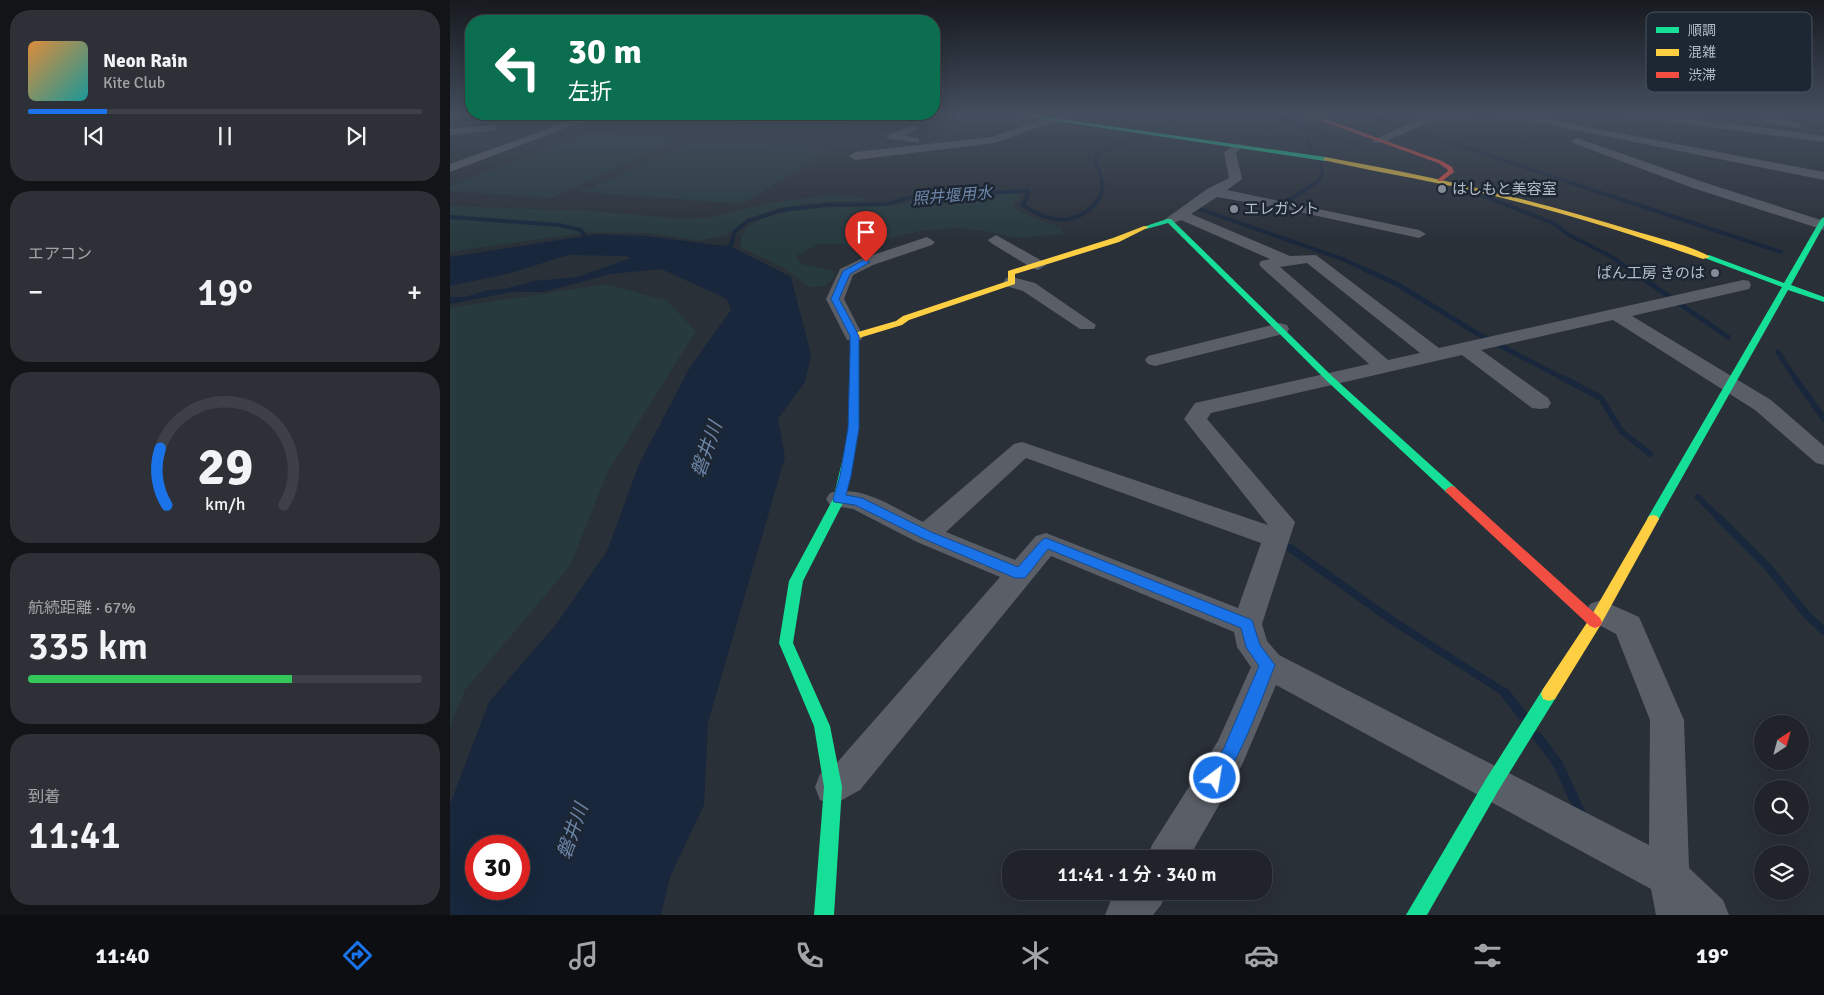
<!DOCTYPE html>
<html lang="ja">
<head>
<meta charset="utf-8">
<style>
  :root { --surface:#20242a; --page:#2d3036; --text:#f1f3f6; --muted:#a2a4a8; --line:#3d4147; --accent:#1a73e8 }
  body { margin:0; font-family:Signika,"Noto Sans JP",sans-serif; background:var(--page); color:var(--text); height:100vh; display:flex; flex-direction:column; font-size:19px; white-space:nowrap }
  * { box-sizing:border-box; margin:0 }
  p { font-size:16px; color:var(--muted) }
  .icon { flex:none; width:28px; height:28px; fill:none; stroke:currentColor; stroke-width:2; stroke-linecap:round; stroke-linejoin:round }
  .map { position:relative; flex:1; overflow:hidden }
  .panel { display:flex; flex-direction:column; gap:10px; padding:10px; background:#121417; width:450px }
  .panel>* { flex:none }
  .hud { position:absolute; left:15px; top:15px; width:475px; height:105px; border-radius:20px; box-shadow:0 5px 20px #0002,0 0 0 1px var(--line); background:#0b6e4f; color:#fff; overflow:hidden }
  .needle { width:32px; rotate:36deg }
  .buttons { position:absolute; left:1304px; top:715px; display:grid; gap:10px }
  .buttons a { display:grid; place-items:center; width:55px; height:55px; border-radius:50%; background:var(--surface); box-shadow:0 5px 20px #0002,0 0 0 1px var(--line); font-size:25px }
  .speed { position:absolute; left:15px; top:835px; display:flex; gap:10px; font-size:25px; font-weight:700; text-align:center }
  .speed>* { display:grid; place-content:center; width:65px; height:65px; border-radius:50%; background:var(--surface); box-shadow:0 5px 20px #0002,0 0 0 1px var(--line); line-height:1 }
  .speed .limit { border:8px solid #d22; background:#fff; color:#111 }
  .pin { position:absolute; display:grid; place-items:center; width:42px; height:42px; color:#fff; margin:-51px -21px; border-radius:50% 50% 50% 0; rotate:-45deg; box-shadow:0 0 5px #0007 }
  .pin .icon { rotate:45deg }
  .me { position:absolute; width:55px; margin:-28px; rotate:31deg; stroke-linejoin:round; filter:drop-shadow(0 0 4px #0008) }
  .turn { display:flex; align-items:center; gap:18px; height:105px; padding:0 20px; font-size:22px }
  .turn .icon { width:65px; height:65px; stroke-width:2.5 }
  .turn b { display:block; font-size:35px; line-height:42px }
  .big { font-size:38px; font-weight:600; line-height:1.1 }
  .panel .widget { flex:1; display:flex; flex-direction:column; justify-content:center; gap:8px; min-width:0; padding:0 18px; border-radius:20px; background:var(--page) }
  .panel .dial { align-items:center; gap:0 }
  .dial svg { height:130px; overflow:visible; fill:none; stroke:var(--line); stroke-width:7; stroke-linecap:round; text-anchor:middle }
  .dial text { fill:var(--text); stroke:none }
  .song { display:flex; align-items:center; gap:15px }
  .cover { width:60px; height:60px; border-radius:8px; background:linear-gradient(135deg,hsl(30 70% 55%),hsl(180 70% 35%)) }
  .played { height:5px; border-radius:2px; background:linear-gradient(90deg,var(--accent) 20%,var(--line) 20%) }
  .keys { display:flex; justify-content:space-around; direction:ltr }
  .heat { display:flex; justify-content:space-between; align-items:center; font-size:28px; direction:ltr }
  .charge { height:8px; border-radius:4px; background:linear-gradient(90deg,#34c759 67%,var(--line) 0) }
  .trip { position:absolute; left:552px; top:850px; width:270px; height:50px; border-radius:20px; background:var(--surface); box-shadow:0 5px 20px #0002,0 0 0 1px var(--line); font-weight:600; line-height:50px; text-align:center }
  .menu { display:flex; height:80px; justify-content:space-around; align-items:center; background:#0d0e11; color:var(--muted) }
  .menu .icon { width:35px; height:35px }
  .menu .current { color:var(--accent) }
  .menu b { font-size:22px; color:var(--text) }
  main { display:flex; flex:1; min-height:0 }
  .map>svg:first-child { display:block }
  .green { fill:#273a3e }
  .water { fill:#19273c; fill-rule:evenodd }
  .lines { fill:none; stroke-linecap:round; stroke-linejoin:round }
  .stream-far5 { stroke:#19273c; stroke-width:3 }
  .stream-far4 { stroke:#19273c; stroke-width:4 }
  .stream-far3 { stroke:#19273c; stroke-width:5 }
  .stream-far2 { stroke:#19273c; stroke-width:6 }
  .stream-far1 { stroke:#19273c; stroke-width:8 }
  .stream { stroke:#19273c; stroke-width:10 }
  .street { fill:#5a5e66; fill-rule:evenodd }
  .fast { fill:#16e098; fill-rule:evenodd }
  .slow { fill:#ffcf43; fill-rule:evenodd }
  .jam { fill:#f24e42; fill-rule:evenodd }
  .route { fill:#1a73e8; stroke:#114b97 }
  .poi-dot { fill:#848b96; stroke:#1d2633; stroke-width:2 }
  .labels { text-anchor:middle; stroke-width:5; stroke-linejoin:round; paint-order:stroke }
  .far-poi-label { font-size:15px; fill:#b4bcc9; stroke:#1d2633; text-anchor:start }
  .far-water-label { font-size:16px; font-style:italic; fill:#6d86a8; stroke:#1d2633 }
  .water-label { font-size:19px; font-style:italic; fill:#6d86a8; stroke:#1d2633 }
  .key { fill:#1d2633; stroke:#4a5360; stroke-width:1 }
  .key-label { font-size:14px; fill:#b4bcc9 }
</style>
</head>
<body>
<main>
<section class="panel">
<div class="widget">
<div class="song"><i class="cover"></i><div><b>Neon Rain</b><p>Kite Club</p></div></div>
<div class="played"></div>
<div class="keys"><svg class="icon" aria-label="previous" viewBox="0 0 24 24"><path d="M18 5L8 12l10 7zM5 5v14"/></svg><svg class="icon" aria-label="pause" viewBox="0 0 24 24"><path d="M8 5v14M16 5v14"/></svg><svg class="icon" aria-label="next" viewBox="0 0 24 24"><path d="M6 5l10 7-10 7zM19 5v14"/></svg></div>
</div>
<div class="widget"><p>エアコン</p>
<div class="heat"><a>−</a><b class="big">19°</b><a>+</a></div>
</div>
<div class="widget dial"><svg viewBox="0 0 100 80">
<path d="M14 69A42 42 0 1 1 86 69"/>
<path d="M14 69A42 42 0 0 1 10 34" stroke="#1a73e8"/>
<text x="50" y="56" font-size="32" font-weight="700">29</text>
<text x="50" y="72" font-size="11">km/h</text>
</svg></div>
<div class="widget"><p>航続距離 · 67%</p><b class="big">335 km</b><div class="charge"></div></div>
<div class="widget"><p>到着</p><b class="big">11:41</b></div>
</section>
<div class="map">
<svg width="1374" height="915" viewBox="0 0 1374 915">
  <rect width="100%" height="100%" fill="#2a3038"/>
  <!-- green -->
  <g class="green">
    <path d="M305 114 403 117 374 133 277 126Z"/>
    <path d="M139 132 234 137 102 198 0 191V186Z"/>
    <path d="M244 140 383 148 292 204 132 192Z"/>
    <path d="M567 192 571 197 563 204 565 209 586 219 612 228 613 234 568 238 528 230 508 228 475 230 450 235 414 250 401 248 392 244H369L346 256 351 264 385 271 382 280 375 286 359 287 336 269 290 247C289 197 414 210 447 205 457 203 466 199 476 198 506 194 537 193 567 192Z"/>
    <path d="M381 195 416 198 409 202 380 201 329 208 300 218 276 235 249 241 199 233 139 232 0 252V206L142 211 233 219 262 217 320 203Z"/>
    <path d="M157 284 217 301 246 331 158 471 120 566 15 690 0 726V308Z"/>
  </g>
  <!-- water -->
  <path class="water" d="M147 234 198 236 282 247 341 277 361 355 355 382 328 419 335 457 258 723 254 805 220 877 211 915H0V804L39 702 107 623 157 551 189 464 240 367 281 310 277 299 211 269 161 274 94 292H63L0 304V297H15L38 290 54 289 84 281 127 277 181 258 175 256 118 255 61 273 0 286V257ZM26 846H69V889H26Z"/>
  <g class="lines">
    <!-- stream-far5 -->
    <g class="stream-far5">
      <path d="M911 113 1122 183"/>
      <path d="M822 114 909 146"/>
      <path d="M853 125 862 152"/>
      <path d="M703 130 721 120 719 113"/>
      <path d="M1355 134 1374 135"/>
      <path d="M653 183 646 162 647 154 688 136"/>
      <path d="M866 183 873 174 870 164"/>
    </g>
    <!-- stream-far4 -->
    <g class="stream-far4">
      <path d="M1118 182 1331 252"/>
      <path d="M1031 195 1103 223 1119 235 1162 257 1181 270"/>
      <path d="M834 203 867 182"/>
      <path d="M747 208 895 260 916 270"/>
      <path d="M0 217 109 225 131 230 139 242"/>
      <path d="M271 250 281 245 285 231 298 221 332 210 375 205 436 204 465 196 578 191 577 198 572 205C596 220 620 228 643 206 650 199 654 192 652 182"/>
    </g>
    <!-- stream-far3 -->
    <g class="stream-far3">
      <path d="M914 269 947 284 1028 334 1116 380"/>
      <path d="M1179 269 1278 337"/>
      <path d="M1328 352 1346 380"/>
    </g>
    <!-- stream-far2 -->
    <g class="stream-far2">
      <path d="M1113 378 1151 398 1171 431 1200 454"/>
      <path d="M1345 378 1374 419"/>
      <path d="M1248 497 1269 518"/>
    </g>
    <!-- stream-far1 -->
    <g class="stream-far1">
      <path d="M1268 517 1317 566 1357 615 1374 631"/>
      <path d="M840 548 943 621 1057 694"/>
    </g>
    <!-- stream -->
    <g class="stream">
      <path d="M1055 693 1073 716"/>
      <path d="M1087 736 1108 764 1131 814"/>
    </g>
    <!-- street -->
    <g class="street">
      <path d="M612 113H629L544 143 405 160 399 156 405 152 542 137Z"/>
      <path d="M974 113 1006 116 1025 113 1007 122 988 118 932 143H924L922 141 976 115Z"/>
      <path d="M1040 113H1064L1374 172V180Z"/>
      <path d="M1170 113H1202L1374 136V142L1175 116Z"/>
      <path d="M1322 113H1333L1328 119 1348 122 1353 125 1348 128 1316 123 1315 121Z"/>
      <path d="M139 114H153L0 172V164Z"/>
      <path d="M42 125 46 126V130L0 135V129Z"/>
      <path d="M464 125 469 128 454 135 469 139V143L441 139 435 136Z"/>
      <path d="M1127 138 1253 182 1374 221V230L1243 188 1123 143 1121 141Z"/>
      <path d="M788 143 794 146 786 153 792 179 777 190 969 230 976 234 969 238 840 210 767 197 741 214 840 256 866 255 989 348 1293 280 1299 281 1301 285 1299 289 1182 316 1321 400 1374 446V465L1366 463 1305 410 1163 320 1031 350 1098 398 1101 403 1098 408 1090 409 1082 408 1012 355 761 413 757 419 845 522 812 624 817 641 829 655 1199 845 1200 720 1166 634 1140 620 1136 612 1140 604 1151 600 1189 617 1234 720 1239 868 1273 900 1279 915H1206L1201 889 826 685 792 765 738 859H696L702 845 768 741 801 667 787 647 784 632 601 556 410 790 383 805 370 800 365 787 370 774 384 766 550 577 467 542 403 509 380 505 376 499 380 493C412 484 446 509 473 522L564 444 572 442 818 525 734 419 745 403 919 364 811 267 809 264 811 261 820 259 731 220 721 224 714 220 757 189 779 178 774 152ZM857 263 970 353 938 360 830 267ZM576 458 811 543 788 608 596 533 586 536 565 560 496 532Z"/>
      <path d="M546 235 594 262 596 265 588 270 582 268 541 243 538 240Z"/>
      <path d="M477 237 485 242 482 245 423 265 403 275 394 299 413 336 411 340H397L376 299 390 269 411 259Z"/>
      <path d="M562 277 585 283 646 325 644 329H630L573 291 556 286 554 282 556 278Z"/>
      <path d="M830 323 837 325 839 329 837 333 705 366 698 364 695 360 698 356Z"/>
      <path d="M669 891H717L711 905 703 915H655L661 900Z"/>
    </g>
    <!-- fast -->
    <g class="fast">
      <path d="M568 113 875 157 878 159 875 161 553 113Z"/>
      <path d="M1374 217V225L1341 285 1374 297V302L1338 290 1207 522H1199L1197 519 1332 287 1252 257 1259 255 1334 283 1371 219Z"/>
      <path d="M717 219H721L884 378 1005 487 1007 490 1005 493H997L878 382 718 223 696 229 693 227Z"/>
      <path d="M402 438 407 441 395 499 353 581 343 643 380 726 392 787 384 915H364L374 787 364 726 329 643 339 581 383 499 397 441Z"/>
      <path d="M1099 687 1105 689 1107 694 1105 699 1048 791 977 915H956L1036 779 1093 689Z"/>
    </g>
    <!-- slow -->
    <g class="slow">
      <path d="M875 157C981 176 1086 200 1188 232 1205 237 1248 248 1260 257L1253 259C1176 232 1098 208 1019 190 971 179 921 171 873 160Z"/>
      <path d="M694 226 699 227 669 242 565 274V284L459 320 452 325 409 338V428L406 443H398L397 441 399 428 401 334 446 321 453 316 558 281V271L663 238Z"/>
      <path d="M1203 515 1207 516 1209 519 1150 626 1105 699 1099 701 1093 699 1091 694 1093 689 1140 618 1199 516Z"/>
    </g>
    <!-- jam -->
    <g class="jam">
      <path d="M850 113H858L992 161 1002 167 1004 172 992 181H988V179L998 171 997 169 988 163Z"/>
      <path d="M1001 486 1005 487 1150 618 1152 622 1150 626 1145 628 1140 626 997 493 995 490Z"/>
    </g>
  </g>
  <!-- sky -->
  <linearGradient id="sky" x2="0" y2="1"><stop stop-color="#171a1f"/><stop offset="0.47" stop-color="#444e5e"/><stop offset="1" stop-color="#444e5e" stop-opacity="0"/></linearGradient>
  <rect width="1374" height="242" fill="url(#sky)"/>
  <!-- route -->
  <path class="route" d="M414 260 420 262 400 274 389 299 409 336V428L401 476 396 495 412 498 481 532 568 567 592 540 596 538 802 620 810 645 825 665C816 687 784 779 765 786L759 784 756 778 774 748 809 666 796 647 791 628 598 549 575 578H565L472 538 405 505 384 502 383 499 390 476 398 428 400 353V336L381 299 393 271Z"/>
  <!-- markers -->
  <g class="poi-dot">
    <circle cx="992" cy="189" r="5"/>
    <circle cx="784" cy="209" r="5"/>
    <circle cx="1265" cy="273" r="5"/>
  </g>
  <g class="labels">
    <!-- far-poi labels -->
    <g class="far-poi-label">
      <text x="1002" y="194">はしもと美容室</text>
      <text x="794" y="214">エレガント</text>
      <text x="1255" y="278" text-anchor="end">ぱん工房 きのは</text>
    </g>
    <!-- far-water labels -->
    <g class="far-water-label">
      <text transform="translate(502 195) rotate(-5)" y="6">照井堰用水</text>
    </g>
    <!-- water labels -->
    <g class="water-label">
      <text transform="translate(256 449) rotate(-71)" y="7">磐井川</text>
      <text transform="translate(122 831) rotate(-71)" y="7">磐井川</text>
    </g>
  </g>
  <!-- legend -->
  <rect x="1196" y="12" width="166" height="80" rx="8" class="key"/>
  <rect x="1206" y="27" width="23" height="6" fill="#16e098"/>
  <rect x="1206" y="49" width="23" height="7" fill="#ffcf43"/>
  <rect x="1206" y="72" width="23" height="6" fill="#f24e42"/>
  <g class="key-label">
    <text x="1238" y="35">順調</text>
    <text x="1238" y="57">混雑</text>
    <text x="1238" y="80">渋滞</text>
  </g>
</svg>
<div class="buttons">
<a><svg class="needle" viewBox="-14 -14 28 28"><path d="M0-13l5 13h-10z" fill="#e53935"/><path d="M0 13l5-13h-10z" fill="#a2a4a8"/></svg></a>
<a><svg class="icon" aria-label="search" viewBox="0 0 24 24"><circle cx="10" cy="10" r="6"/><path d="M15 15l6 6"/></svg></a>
<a><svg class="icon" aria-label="layers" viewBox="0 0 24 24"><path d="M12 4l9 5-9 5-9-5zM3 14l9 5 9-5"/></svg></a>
</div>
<div class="speed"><div class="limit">30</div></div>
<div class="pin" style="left:416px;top:262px;background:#d93025"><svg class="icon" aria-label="arrive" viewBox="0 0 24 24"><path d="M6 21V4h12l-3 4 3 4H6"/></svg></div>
<svg class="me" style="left:765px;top:778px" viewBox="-20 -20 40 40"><circle r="17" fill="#1a73e8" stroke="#fff" stroke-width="3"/><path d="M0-11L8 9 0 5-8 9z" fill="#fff"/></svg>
<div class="trip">11:41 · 1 分 · 340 m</div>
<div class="hud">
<div class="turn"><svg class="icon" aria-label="left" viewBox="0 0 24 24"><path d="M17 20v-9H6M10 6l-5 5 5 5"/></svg><div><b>30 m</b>左折</div></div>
</div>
</div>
</main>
<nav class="menu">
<b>11:40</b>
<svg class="icon current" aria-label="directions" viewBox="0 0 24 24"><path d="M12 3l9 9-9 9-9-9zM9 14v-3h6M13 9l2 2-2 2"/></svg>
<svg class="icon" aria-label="music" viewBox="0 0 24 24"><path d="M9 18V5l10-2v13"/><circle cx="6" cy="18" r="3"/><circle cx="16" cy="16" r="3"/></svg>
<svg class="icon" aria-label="phone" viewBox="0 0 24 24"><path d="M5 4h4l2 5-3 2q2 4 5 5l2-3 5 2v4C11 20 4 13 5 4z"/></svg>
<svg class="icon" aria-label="climate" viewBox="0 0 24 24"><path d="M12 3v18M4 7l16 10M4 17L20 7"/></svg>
<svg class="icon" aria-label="car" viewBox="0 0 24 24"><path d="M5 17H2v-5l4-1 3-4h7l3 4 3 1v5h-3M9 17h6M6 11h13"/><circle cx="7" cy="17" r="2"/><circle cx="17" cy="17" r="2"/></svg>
<svg class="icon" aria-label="filters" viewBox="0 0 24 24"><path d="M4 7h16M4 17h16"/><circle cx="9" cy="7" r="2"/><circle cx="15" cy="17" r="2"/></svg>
<b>19°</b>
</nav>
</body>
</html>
